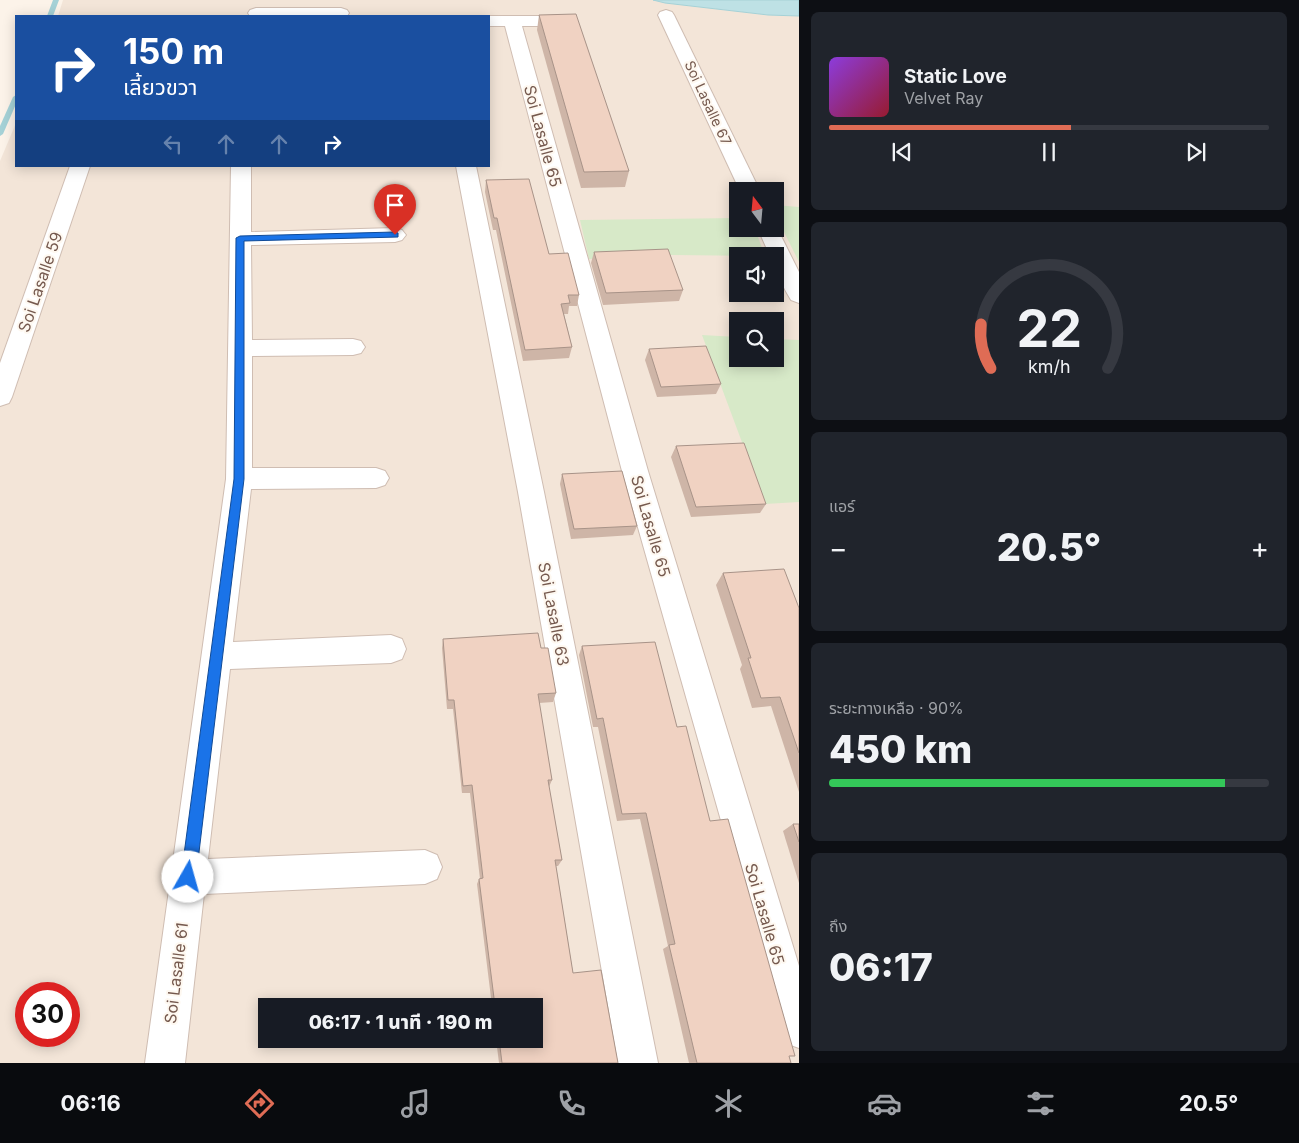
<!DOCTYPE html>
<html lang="th">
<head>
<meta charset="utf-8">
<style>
  :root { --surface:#171b24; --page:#20242c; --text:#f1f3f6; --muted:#9ea1a6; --line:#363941; --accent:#df6c55 }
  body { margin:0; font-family:Inter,"Noto Sans Thai",sans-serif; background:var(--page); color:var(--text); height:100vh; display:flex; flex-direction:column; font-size:19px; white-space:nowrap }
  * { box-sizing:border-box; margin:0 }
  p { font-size:16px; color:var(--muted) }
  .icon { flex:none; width:28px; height:28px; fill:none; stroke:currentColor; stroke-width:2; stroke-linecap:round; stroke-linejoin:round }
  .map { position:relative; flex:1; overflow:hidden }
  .panel { display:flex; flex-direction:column; gap:12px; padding:12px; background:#0d0f14; width:500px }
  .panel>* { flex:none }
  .top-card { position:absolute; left:15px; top:15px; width:475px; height:152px; border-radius:0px; box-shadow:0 2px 12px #0003; background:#1a4fa0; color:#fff; overflow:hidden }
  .needle { width:32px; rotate:344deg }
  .controls { position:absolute; left:729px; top:182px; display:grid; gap:10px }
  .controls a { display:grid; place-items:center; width:55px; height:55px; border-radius:0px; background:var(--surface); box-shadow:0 2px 12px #0003; font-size:25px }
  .speed { position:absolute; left:15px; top:982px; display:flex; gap:10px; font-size:25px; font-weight:700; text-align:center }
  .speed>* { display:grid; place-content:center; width:65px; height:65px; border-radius:50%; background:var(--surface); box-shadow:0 2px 12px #0003; line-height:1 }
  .speed .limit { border:8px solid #d22; background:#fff; color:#111 }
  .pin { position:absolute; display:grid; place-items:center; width:42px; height:42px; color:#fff; margin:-51px -21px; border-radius:50% 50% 50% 0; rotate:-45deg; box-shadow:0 0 5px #0007 }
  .pin .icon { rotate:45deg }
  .me { position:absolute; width:55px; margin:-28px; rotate:7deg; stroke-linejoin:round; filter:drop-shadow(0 0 4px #0008) }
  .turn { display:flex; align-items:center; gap:18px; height:105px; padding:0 25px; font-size:22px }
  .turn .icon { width:65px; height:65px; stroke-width:2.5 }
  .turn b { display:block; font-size:35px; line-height:42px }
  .lanes { display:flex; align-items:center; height:48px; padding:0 25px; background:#0003; justify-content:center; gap:25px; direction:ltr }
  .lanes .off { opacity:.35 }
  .big { font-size:38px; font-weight:800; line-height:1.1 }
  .panel .widget { flex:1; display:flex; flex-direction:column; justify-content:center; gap:8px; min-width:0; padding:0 18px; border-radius:8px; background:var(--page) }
  .panel .dial { align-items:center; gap:0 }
  .dial svg { height:130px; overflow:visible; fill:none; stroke:var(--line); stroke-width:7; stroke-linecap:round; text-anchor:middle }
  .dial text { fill:var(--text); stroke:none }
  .song { display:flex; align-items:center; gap:15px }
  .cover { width:60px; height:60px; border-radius:8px; background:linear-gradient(135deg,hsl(270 70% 55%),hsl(350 70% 35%)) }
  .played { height:5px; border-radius:2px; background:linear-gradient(90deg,var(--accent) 55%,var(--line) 55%) }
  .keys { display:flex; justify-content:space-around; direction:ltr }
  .heat { display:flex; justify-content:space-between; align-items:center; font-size:28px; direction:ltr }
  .charge { height:8px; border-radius:4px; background:linear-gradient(90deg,#34c759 90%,var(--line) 0) }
  .trip { position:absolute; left:258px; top:998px; width:285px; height:50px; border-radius:0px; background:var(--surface); box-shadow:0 2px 12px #0003; font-weight:800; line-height:50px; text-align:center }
  .tab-bar { display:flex; height:80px; justify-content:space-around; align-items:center; background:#090b0e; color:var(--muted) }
  .tab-bar .icon { width:35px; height:35px }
  .tab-bar .selected { color:var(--accent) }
  .tab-bar b { font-size:22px; color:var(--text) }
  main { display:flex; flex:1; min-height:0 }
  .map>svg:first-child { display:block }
  .residential { fill:#f3e5d8; fill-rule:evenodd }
  .green { fill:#d7e9c8 }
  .water { fill:#bee1e5; stroke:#a5d1d6 }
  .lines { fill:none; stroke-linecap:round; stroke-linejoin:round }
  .stream { fill:#a5d1d6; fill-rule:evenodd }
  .minor-casing { stroke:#cfbdb2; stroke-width:2 }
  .minor { fill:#fff; fill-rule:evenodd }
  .wall { fill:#ceb5a7 }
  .building { fill:#f0d2c2; stroke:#a89388 }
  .route { fill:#1a73e8; stroke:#114b97 }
  .labels { text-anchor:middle; stroke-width:4; stroke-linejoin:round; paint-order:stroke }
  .far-street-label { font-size:14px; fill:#75594e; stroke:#fef8f0 }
  .street-label { font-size:16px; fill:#75594e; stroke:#fef8f0 }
</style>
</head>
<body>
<main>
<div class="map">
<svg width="799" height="1063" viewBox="0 0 799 1063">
  <rect width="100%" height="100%" fill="#fcf3e9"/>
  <!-- residential -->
  <path class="residential" d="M63 0H653L665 3 768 15 799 16V1063H0V161L16 123V166H489V16H58ZM738 191H775V229H738ZM738 256H775V294H738ZM738 321H775V359H738ZM26 994H69V1036H26ZM266 1006H534V1039H266Z"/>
  <!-- green -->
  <g class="green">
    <path d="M775 205 799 207V262L775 214Z"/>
    <path d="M737 218 738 229H755L765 256 672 255 589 259 580 220Z"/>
    <path d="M702 335 737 337 738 359H775V339L799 340V502L765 504Z"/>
  </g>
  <!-- water -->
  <path class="water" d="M653 0H799V16L768 15 665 3Z"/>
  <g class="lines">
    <!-- stream -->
    <g class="stream">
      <path d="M53 0H59L53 16H47Z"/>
      <path d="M16 95V104L3 134 0 136V126L13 97Z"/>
    </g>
    <defs>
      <g id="minor">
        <path d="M256 8H341L347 10 349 13 347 16H250L248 13 250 10Z"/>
        <path d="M666 10 672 12 674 15 760 191H740L658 15 660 12Z"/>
        <path d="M488 16H562L568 18 570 21 568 24 562 26H522L648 471 799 966V1048L785 1043 780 1029 622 471 505 26H489Z"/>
        <path d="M70 166H90L12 397 9 403 0 406V363Z"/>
        <path d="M231 166H251V232L395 228 402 230 406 235 402 240 395 242 251 245 252 340 353 339 361 341 365 347 361 353 353 355 252 356V468H376L385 471 389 478 385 485 376 488 251 489 233 642 391 635 402 639 406 649 402 659 391 663 230 669 208 859 425 850 437 855 442 867 437 879 425 884 204 894 185 1063H145L226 479Z"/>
        <path d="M456 166H476L544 492 658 1063H618L518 492Z"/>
        <path d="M775 224 799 272V303L791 300C783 287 775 272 775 256H770L758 229H775Z"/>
      </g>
    </defs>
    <!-- minor casing -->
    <use href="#minor" class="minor-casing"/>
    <!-- minor -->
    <use href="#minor" class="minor"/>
  </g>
  <!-- wall -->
  <g class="wall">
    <path d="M539 15 629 171 625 187 581 188 537 30Z"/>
    <path d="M486 180 549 254 579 295 577 306H569L568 314H564L572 347 569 358 523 361 496 230H493L485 192Z"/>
    <path d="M594 252 683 290 679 301 603 305 591 263Z"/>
    <path d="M649 349 721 384 716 394 657 397 645 360Z"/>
    <path d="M676 446 766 504 760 513 691 517 671 457Z"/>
    <path d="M562 474 637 526 633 535 571 539 560 484Z"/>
    <path d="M723 573 799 608V792L771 706 752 708 740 669 742 665 716 585Z"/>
    <path d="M443 639 541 648 556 693 553 702 539 703 552 780 549 787 562 860 558 866H556L573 973 618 1063H499L496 1039H534V1006H492L477 884 479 879H480L470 793H462L453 709H447L442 648Z"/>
    <path d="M582 646 677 727 710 821 791 1063H689L663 949 668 946 640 819 617 821 598 727H593L579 655Z"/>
    <path d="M793 824H799V883L783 831Z"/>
  </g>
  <!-- building -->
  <g class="building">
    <path d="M576 14 629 171 584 172 539 15Z"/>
    <path d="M529 179 549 254 568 253 579 295H568L570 303 561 304 572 347 525 350 497 218H494L486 180Z"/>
    <path d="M668 249 683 290 606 293 594 252Z"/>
    <path d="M706 346 721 384 661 387 649 349Z"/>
    <path d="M744 443 766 504 696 507 676 446Z"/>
    <path d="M622 471 637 526 574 529 562 474Z"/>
    <path d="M784 569 799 608V753L780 697 761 698 748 658H751L723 573Z"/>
    <path d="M538 633 541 648H548L556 693 538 694 552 780H548L562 860H555L573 973 601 970 618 1063H502L499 1039H534V1006H495L479 879 483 878 472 785 463 786 454 700H448L443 639Z"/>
    <path d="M655 642 677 727 686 726 710 821 728 819 795 1056H789L791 1063H697L669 945 675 944 646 813 622 814 603 718 597 719 582 646Z"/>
    <path d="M793 824H799V842Z"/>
  </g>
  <!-- route -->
  <path class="route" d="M395 232 398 233V237L244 241V479L196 877 194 883 188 885 183 883 181 877 234 479 236 238 240 236Z"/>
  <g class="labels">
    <!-- far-street labels -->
    <g class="far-street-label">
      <text transform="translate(708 103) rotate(65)" y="5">Soi Lasalle 67</text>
    </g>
    <!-- street labels -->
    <g class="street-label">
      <text transform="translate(543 136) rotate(75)" y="6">Soi Lasalle 65</text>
      <text transform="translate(40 282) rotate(-71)" y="6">Soi Lasalle 59</text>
      <text transform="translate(651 526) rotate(74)" y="6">Soi Lasalle 65</text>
      <text transform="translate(554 614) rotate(79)" y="6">Soi Lasalle 63</text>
      <text transform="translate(765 914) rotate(74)" y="6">Soi Lasalle 65</text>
      <text transform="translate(176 973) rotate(-83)" y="6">Soi Lasalle 61</text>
    </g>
  </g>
</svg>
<div class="controls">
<a><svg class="needle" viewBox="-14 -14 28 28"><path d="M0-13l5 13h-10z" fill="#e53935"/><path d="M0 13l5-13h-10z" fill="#9ea1a6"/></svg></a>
<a><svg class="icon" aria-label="sound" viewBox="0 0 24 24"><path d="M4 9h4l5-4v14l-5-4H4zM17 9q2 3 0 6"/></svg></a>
<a><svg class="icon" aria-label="search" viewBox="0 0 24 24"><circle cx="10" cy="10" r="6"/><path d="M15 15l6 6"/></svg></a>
</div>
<div class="speed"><div class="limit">30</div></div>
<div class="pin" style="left:395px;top:235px;background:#d93025"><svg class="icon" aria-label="arrive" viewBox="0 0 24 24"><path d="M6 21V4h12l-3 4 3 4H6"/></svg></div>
<svg class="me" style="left:188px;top:877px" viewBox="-20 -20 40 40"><circle r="19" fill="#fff"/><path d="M0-13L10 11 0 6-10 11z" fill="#1a73e8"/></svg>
<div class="trip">06:17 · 1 นาที · 190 m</div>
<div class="top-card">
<div class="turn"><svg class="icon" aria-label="right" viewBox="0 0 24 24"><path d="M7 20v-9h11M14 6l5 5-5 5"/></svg><div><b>150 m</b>เลี้ยวขวา</div></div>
<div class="lanes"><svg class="icon off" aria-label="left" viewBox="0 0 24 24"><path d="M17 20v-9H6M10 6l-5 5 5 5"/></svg><svg class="icon off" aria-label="ahead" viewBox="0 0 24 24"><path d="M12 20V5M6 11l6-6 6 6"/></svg><svg class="icon off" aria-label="ahead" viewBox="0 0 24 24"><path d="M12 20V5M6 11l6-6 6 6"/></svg><svg class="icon" aria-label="right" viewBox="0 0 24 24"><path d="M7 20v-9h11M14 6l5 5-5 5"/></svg></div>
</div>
</div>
<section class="panel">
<div class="widget">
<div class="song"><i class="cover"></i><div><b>Static Love</b><p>Velvet Ray</p></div></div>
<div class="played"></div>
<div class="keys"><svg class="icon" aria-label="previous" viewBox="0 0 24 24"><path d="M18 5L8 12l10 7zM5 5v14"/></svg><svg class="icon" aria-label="pause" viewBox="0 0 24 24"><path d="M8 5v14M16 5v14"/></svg><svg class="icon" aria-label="next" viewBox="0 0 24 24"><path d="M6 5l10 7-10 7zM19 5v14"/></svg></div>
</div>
<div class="widget dial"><svg viewBox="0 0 100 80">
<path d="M14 69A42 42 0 1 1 86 69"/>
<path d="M14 69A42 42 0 0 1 8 42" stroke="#df6c55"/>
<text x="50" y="56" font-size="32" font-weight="700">22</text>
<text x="50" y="72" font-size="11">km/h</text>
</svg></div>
<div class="widget"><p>แอร์</p>
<div class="heat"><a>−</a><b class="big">20.5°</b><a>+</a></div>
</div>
<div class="widget"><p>ระยะทางเหลือ · 90%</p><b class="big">450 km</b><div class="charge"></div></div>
<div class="widget"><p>ถึง</p><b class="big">06:17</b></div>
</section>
</main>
<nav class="tab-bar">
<b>06:16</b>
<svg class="icon selected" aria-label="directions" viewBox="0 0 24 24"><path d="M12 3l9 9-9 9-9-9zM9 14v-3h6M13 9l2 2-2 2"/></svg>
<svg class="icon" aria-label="music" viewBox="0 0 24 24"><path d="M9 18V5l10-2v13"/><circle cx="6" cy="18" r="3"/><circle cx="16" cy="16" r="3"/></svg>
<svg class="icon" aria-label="phone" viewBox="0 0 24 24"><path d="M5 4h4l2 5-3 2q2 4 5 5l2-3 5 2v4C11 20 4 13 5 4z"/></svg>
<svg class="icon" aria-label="climate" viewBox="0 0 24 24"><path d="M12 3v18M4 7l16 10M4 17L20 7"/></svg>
<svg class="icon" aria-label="car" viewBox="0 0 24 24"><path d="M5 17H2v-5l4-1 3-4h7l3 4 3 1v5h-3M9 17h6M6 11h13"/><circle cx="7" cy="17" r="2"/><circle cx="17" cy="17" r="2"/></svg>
<svg class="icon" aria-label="filters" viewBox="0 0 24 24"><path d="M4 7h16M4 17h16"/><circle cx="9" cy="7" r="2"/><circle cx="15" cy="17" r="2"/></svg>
<b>20.5°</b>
</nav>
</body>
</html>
